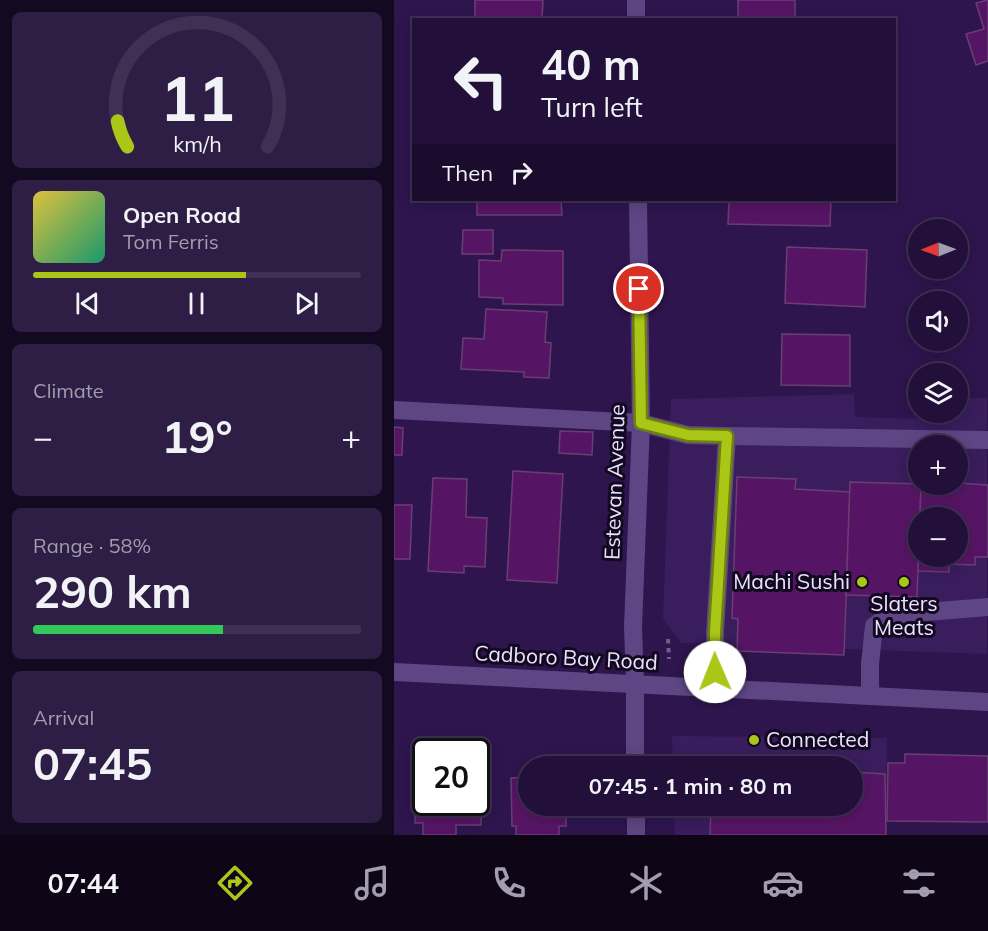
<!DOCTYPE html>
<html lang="en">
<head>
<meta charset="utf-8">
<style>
  :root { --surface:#22103a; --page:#2e1e45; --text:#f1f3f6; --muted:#a29daf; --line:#3f3054; --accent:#aac718 }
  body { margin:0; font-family:Mulish,sans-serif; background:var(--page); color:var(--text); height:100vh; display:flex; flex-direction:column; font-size:22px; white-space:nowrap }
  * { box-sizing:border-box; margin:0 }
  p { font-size:20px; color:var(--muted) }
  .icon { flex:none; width:33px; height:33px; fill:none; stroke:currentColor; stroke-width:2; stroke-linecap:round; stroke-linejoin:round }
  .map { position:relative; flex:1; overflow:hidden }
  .drawer { display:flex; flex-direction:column; gap:12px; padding:12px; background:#130920; width:394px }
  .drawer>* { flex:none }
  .banner { position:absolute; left:18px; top:18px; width:484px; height:183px; border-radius:0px; box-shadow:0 3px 15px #0003,0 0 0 2px var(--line); background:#22103a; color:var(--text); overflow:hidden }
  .needle { width:39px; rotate:269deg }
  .fabs { position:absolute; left:514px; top:219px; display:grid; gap:12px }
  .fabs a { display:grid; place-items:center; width:60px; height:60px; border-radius:50%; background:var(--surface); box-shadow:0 3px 15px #0003,0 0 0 2px var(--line); font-size:30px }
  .speed { position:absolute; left:18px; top:738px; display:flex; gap:12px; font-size:30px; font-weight:700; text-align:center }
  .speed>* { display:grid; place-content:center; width:78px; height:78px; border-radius:50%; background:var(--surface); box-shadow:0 3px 15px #0003,0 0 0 2px var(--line); line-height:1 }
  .speed .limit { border:3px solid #111; border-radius:9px; background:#fff; color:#111 }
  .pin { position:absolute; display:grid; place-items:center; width:51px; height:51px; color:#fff; margin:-26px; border:3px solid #fff; border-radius:50%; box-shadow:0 2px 6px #0007 }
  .me { position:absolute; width:66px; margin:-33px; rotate:359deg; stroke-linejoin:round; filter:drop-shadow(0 0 4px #0008) }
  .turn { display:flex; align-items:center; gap:21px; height:126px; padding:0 30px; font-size:27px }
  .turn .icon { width:78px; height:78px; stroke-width:2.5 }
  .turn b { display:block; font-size:42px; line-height:51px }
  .then { display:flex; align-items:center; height:57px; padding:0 30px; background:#0003; gap:12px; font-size:22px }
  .big { font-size:45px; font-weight:700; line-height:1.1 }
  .drawer .widget { flex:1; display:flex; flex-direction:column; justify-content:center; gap:9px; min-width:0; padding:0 21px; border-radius:9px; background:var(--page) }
  .drawer .dial { align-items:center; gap:0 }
  .dial svg { height:156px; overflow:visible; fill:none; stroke:var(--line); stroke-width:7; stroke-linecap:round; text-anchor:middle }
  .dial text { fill:var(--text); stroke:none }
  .song { display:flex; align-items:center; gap:18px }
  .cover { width:72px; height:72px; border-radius:9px; background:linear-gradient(135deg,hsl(50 70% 55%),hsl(160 70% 35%)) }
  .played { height:6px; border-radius:3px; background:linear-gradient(90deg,var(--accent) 65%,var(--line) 65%) }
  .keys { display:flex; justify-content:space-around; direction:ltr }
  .heat { display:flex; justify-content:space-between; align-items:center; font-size:33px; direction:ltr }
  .charge { height:9px; border-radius:4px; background:linear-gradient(90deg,#34c759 58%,var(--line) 0) }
  .trip { position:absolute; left:124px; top:756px; width:345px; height:60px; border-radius:30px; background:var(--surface); box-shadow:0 3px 15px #0003,0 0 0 2px var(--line); font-weight:700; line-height:60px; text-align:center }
  .tab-bar { display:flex; height:96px; justify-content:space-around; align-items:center; background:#0e0617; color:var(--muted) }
  .tab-bar .icon { width:42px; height:42px }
  .tab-bar .active { color:var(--accent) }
  .tab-bar b { font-size:27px; color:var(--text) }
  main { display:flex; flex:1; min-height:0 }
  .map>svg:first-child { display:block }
  .built { fill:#391d5d; fill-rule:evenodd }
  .building { fill:#561564; stroke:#6a3e74; stroke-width:1.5 }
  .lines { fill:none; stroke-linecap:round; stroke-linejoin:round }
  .path { stroke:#715d8c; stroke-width:4; stroke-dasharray:4.5 4.5; stroke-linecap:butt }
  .service { stroke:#5d4683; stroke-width:18 }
  .minor { stroke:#5d4683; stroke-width:18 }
  .tertiary { stroke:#5d4683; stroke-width:18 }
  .secondary { stroke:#5d4683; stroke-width:18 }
  .route-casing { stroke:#6e8110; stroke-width:15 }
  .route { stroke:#aac718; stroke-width:10 }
  .poi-dot { fill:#aac718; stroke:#120921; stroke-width:2 }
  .labels { text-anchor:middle; stroke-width:6; stroke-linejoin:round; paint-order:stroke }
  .street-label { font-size:21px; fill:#ebe2ff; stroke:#120921 }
  .poi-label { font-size:21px; fill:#ebe2ff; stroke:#120921; text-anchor:end }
</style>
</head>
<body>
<main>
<section class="drawer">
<div class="widget dial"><svg viewBox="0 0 100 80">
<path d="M14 69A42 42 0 1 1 86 69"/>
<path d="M14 69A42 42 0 0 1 9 56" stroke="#aac718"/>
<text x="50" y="56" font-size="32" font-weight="700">11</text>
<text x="50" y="72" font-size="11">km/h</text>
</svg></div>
<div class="widget">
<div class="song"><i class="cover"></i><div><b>Open Road</b><p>Tom Ferris</p></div></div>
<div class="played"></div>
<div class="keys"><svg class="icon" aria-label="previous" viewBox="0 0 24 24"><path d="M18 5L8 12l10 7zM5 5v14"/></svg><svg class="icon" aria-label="pause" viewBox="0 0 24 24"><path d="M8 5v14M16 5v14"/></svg><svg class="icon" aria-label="next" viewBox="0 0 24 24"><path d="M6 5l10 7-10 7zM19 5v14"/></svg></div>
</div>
<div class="widget"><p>Climate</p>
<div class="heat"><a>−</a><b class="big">19°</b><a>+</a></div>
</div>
<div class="widget"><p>Range · 58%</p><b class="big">290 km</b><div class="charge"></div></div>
<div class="widget"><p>Arrival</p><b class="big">07:45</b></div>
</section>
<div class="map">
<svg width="594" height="835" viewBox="0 0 594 835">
  <rect width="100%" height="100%" fill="#2e154e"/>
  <!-- built -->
  <g class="built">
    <path d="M460 394 461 417 529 419V413L564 412V398H593V654L287 643 269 619 277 399ZM525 446H564V484H525ZM525 518H564V556H525Z"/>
    <path d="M278 736 493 738 492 835H281L280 806H459V766H279Z"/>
  </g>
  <!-- building -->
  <g class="building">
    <path d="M81 0H149L148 20H81Z"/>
    <rect x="344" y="0" width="57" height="20"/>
    <path d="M594 0V61L582 65 572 34 590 29 582 3Z"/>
    <path d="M83 200H167L168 215H83Z"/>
    <path d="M335 200H437L436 226 334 224Z"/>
    <path d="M69 230H99V254H68Z"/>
    <path d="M393 247 473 250 471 307 391 303Z"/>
    <path d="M108 250 169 251V305L109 304V298L85 297V260L107 261Z"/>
    <path d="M92 309 153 312 151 342 157 343 155 378 130 377V372L67 369 69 338 90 339Z"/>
    <path d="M388 334 456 335V386L387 385Z"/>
    <path d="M0 427 9 428 8 455H0Z"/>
    <path d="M166 431 199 432 198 455 165 453Z"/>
    <path d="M119 471 169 474 163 583 113 580Z"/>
    <path d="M343 477 402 479 401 489 456 492 450 655 343 651 344 619 338 618Z"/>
    <path d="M39 478 73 479 72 517 93 518 91 567 70 566V573L34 571Z"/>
    <path d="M456 482 527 484 523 597 452 595Z"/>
    <path d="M564 483 594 485V557H581V565L555 564V572L524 571 525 541V556H564V518H526L527 484Z"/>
    <path d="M0 505H18L16 559H0Z"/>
    <path d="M511 754 594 756V822L493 821 494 763H511Z"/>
    <path d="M374 763 418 765 374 766Z"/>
    <path d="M459 772 491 774 492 835H316L317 806H459Z"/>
    <path d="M135 777V806H172V826H165V835H122V826H118L117 778Z"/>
    <path d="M22 780H32V802H82V782H88L87 825H62V835H29V823H21Z"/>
  </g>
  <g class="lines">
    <!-- path -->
    <path class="path" d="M274 639 275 659"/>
    <!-- service -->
    <g class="service">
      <path d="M0 410 247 423 294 435 333 436 321 633 322 687"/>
      <path d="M333 436 594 440"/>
      <path d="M476 695V664L480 626 496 615 594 607"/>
    </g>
    <!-- minor -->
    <g class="minor">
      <path d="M241 684V766"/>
      <path d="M242 806V835"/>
    </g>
    <!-- tertiary -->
    <g class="tertiary">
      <path d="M242 0V20"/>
      <path d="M241 684 239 627 247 423 244 200"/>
    </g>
    <!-- secondary -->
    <path class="secondary" d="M0 672 594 702"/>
  </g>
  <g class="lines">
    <defs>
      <path id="route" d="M245 289 247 423 294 435 333 436 321 633V672"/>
    </defs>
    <!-- route casing -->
    <use href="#route" class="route-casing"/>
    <!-- route -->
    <use href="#route" class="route"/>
  </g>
  <!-- markers -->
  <g class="poi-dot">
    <circle cx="468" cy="582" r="6"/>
    <circle cx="510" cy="582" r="6"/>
    <circle cx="360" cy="740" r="6"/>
  </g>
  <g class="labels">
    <!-- street labels -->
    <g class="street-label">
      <text transform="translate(221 482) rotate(-88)" y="7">Estevan Avenue</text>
      <text transform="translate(172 658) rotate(3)" y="7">Cadboro Bay Road</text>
    </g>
    <!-- poi labels -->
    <g class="poi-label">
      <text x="456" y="589">Machi Sushi</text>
      <text x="510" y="611" text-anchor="middle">Slaters<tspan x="510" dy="24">Meats</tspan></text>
      <text x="372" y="747" text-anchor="start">Connected</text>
    </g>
  </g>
</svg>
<div class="fabs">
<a><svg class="needle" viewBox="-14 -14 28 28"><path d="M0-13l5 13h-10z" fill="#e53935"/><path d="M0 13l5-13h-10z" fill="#a29daf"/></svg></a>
<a><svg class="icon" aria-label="sound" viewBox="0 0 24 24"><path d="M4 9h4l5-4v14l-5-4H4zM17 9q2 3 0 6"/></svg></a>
<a><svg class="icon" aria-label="layers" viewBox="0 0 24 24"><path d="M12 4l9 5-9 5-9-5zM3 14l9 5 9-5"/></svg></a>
<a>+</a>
<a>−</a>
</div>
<div class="speed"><div class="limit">20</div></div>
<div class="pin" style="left:245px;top:289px;background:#d93025"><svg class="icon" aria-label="arrive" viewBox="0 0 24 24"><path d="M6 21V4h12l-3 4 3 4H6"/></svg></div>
<svg class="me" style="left:321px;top:672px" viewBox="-20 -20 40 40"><circle r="19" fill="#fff"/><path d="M0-13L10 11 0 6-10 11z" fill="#aac718"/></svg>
<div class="trip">07:45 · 1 min · 80 m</div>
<div class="banner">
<div class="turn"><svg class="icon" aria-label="left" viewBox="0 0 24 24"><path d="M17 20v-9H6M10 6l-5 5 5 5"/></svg><div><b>40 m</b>Turn left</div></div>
<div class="then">Then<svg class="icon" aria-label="right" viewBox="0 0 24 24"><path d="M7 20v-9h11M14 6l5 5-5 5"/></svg></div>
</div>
</div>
</main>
<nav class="tab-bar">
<b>07:44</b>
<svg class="icon active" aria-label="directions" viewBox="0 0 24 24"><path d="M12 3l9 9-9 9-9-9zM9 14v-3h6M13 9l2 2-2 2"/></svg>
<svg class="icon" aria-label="music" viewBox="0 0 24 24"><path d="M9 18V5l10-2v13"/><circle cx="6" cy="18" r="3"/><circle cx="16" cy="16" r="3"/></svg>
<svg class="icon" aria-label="phone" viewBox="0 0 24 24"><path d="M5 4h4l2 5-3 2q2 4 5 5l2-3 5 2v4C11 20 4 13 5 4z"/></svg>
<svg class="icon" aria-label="climate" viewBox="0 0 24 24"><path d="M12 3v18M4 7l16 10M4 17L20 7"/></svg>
<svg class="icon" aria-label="car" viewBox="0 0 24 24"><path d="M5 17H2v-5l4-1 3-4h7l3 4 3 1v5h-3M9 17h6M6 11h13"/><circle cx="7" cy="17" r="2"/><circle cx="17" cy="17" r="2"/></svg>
<svg class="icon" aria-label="filters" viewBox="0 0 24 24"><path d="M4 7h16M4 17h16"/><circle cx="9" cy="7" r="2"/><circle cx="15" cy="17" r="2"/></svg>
</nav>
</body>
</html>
